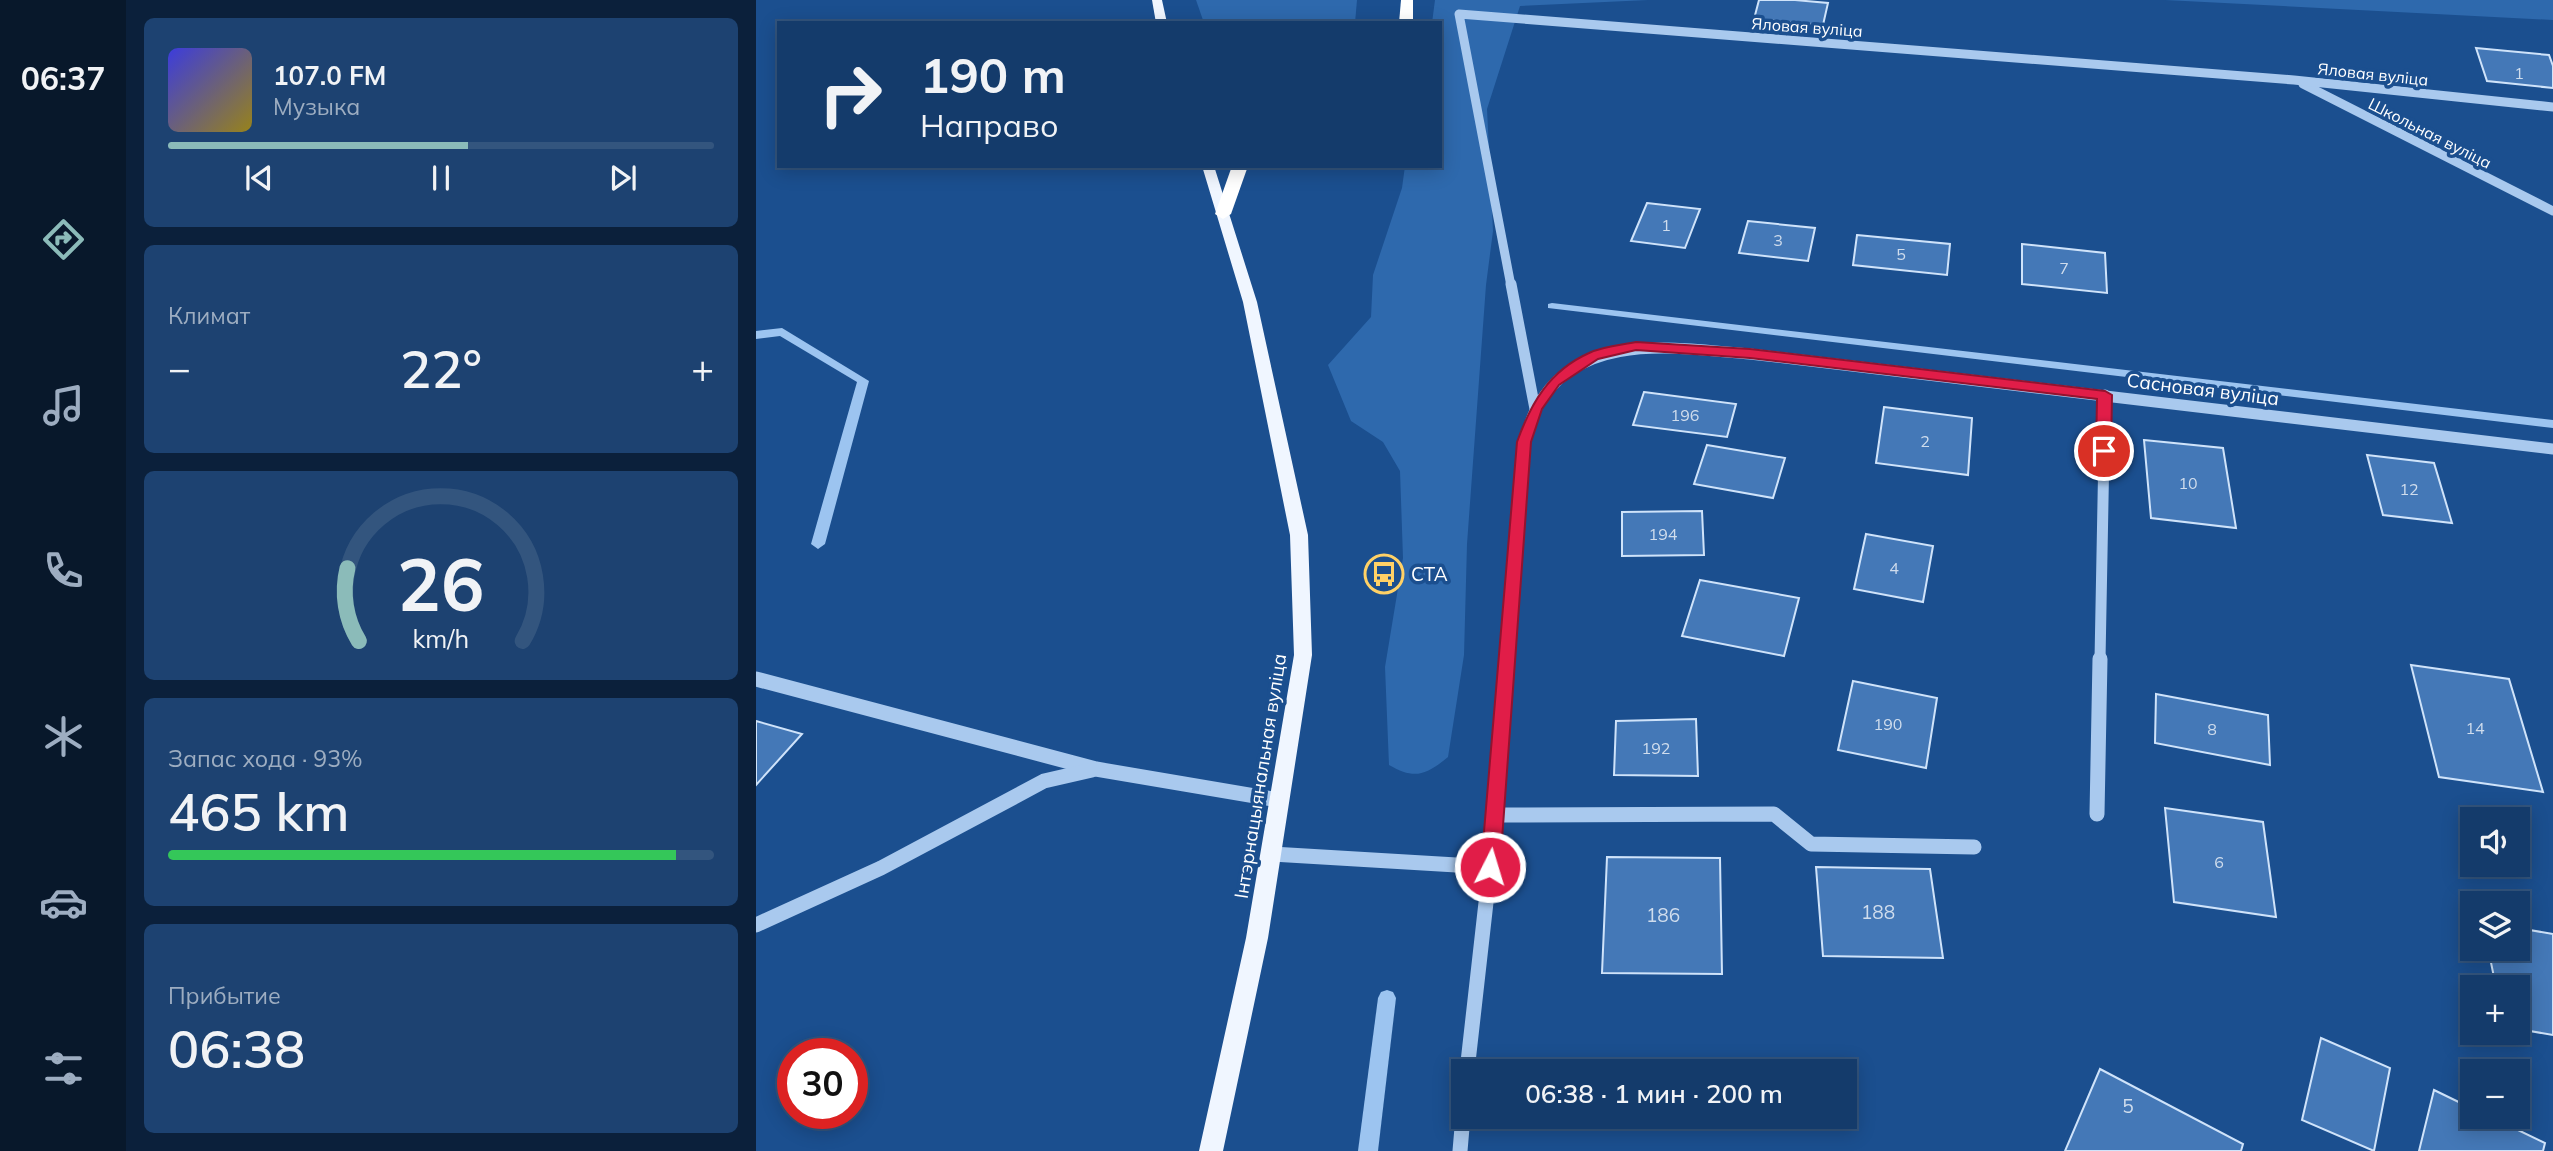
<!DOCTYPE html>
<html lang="ru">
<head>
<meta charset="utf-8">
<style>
  :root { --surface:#143b6b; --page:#1d4271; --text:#f1f3f6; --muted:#9dadc1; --line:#33557e; --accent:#8bbbb9 }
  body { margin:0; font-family:Mulish,sans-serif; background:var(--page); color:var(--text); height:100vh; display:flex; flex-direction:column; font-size:26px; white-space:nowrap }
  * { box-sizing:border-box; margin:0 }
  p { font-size:23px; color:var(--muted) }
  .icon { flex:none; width:38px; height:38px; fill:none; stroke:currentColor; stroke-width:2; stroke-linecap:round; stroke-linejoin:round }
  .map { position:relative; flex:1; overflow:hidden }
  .sheet { display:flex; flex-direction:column; gap:18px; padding:18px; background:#0b203b; width:630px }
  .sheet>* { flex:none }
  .top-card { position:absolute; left:21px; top:21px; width:665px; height:147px; border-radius:0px; box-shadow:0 4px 18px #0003,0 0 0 2px var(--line); background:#143b6b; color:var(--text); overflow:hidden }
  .fabs { position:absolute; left:1704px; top:807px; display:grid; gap:14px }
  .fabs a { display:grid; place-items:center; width:70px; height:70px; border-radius:0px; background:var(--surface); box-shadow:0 4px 18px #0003,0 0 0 2px var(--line); font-size:35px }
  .speed { position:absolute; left:21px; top:1038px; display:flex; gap:14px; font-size:35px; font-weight:700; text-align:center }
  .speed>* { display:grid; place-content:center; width:91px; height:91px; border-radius:50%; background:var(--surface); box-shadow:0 4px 18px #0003,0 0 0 2px var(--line); line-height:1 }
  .speed .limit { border:10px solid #d22; background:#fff; color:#111 }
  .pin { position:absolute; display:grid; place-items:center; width:60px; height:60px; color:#fff; margin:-30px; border:4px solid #fff; border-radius:50%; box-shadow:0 2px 7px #0007 }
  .me { position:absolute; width:77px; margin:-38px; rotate:5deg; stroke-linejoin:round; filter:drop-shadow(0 0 5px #0008) }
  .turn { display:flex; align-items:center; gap:24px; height:147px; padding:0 28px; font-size:32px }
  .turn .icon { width:91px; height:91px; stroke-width:2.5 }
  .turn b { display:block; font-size:49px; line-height:60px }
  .big { font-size:52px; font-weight:600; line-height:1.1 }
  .sheet .tile { flex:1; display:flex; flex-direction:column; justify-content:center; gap:10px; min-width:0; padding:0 24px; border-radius:10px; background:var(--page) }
  .sheet .dial { align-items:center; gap:0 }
  .dial svg { height:182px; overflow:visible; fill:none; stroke:var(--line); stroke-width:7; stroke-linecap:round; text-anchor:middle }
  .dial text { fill:var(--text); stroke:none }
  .song { display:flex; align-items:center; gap:21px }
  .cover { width:84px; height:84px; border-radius:10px; background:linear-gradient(135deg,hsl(240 70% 55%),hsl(50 70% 35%)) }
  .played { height:7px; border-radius:4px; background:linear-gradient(90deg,var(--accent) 55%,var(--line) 55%) }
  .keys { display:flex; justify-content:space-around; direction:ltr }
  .heat { display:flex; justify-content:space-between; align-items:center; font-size:38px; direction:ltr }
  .charge { height:10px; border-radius:5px; background:linear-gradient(90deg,#34c759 93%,var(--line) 0) }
  .trip { position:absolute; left:695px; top:1059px; width:406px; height:70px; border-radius:0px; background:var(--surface); box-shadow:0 4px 18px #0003,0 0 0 2px var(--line); font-weight:600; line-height:70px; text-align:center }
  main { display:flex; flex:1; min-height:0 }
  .tabs { display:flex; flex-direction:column; width:126px; justify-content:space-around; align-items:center; background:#08182b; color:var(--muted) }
  .tabs .icon { width:49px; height:49px }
  .tabs .selected { color:var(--accent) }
  .tabs b { font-size:32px; color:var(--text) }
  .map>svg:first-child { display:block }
  .green { fill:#2e69ad }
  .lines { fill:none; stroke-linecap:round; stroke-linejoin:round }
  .stream { fill:#9cc4f0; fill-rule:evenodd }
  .building { fill:#4478b7; stroke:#cfe3fa; stroke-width:2 }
  .minor-far2 { stroke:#a9c9ee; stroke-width:9 }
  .minor-far1 { stroke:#a9c9ee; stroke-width:11 }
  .minor { stroke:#a9c9ee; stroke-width:15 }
  .major { fill:#f0f6ff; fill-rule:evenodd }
  .highway { fill:#fff; fill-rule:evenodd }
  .route { fill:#e11d48; stroke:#92132f; stroke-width:2 }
  .labels { text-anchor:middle; stroke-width:7; stroke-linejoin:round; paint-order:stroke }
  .far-street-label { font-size:16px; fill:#fff; stroke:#1b4f8f }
  .number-label { font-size:16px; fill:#d0dded }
  .street-label { font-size:19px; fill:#fff; stroke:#1b4f8f }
  .poi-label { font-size:19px; fill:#fff; stroke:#1b4f8f; text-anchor:start }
  .near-number-label { font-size:19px; fill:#d0dded }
</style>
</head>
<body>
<main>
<nav class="tabs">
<b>06:37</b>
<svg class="icon selected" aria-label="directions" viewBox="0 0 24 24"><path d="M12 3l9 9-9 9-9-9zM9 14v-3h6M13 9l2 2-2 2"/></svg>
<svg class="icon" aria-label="music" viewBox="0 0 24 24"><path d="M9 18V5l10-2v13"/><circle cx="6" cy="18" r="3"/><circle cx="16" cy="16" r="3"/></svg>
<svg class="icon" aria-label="phone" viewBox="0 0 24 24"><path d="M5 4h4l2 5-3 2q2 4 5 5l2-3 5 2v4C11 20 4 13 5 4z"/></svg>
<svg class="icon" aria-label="climate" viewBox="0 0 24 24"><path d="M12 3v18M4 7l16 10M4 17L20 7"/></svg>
<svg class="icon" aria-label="car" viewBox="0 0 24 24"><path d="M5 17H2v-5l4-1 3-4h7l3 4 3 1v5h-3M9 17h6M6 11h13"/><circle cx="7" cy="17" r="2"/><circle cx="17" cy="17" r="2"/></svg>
<svg class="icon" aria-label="filters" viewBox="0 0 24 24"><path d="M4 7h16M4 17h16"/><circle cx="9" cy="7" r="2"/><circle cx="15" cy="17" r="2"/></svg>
</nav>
<section class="sheet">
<div class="tile">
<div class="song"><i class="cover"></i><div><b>107.0 FM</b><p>Музыка</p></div></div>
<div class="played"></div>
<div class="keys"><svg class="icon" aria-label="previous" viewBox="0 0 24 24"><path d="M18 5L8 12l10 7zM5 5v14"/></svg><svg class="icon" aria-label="pause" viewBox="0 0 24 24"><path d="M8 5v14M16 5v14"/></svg><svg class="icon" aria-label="next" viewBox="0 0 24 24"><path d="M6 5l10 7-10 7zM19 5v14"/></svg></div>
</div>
<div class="tile"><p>Климат</p>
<div class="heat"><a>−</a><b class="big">22°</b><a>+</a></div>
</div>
<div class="tile dial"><svg viewBox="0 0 100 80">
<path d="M14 69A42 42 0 1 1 86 69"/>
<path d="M14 69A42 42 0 0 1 9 37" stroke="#8bbbb9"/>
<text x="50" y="56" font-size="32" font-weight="700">26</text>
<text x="50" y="72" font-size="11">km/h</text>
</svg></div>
<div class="tile"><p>Запас хода · 93%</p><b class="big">465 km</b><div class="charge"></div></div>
<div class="tile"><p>Прибытие</p><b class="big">06:38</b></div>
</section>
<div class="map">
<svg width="1797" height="1151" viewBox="0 0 1797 1151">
  <rect width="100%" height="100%" fill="#1b4f8f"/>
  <!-- green -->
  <g class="green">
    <path d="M440 0H601L599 23H448Z"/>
    <path d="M679 0H892L764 6 731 109 737 231 730 285 711 544 708 655 692 757C670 775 659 780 633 765L629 667 647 558 644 471 627 442 595 421 572 365 615 317 617 275 646 188 649 166H684V23H676Z"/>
    <path d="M1409 0H1797V20Z"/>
  </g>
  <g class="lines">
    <!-- stream -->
    <g class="stream">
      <path d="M796 303 1797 420V428L792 308V304Z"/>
      <path d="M26 328 113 381 69 544 62 549 55 544 101 382 24 336 0 339V331Z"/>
      <path d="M631 990 637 992 640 998 622 1151H602L622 998 625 992Z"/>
    </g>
  </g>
  <!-- building -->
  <g class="building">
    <path d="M1003 0H1039L1072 3 1067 25 998 19Z"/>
    <path d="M1720 48 1793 55 1797 66V88L1731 81Z"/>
    <path d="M891 203 944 209 929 248 875 241Z"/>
    <path d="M992 221 1059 228 1052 261 983 253Z"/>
    <path d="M1101 235 1194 244 1191 275 1097 265Z"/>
    <path d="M1266 244 1349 253 1351 293 1266 284Z"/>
    <path d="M888 392 980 404 971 437 877 425Z"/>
    <path d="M1128 407 1216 418 1212 475 1120 463Z"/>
    <path d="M1388 440 1467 448 1480 528 1395 518Z"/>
    <path d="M951 445 1029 458 1017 498 938 484Z"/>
    <path d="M1611 455 1678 463 1696 523 1627 515Z"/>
    <path d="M946 511 948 555 866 556V512Z"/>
    <path d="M1110 534 1177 546 1167 602 1098 589Z"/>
    <path d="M944 580 1043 598 1028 656 926 636Z"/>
    <path d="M1655 665 1753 679 1787 792 1683 777Z"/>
    <path d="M1097 681 1181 698 1170 768 1082 750Z"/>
    <path d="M1400 694 1512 715 1514 765 1399 743Z"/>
    <path d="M940 719 942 776 858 775 860 721Z"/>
    <path d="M0 721 46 734 0 785Z"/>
    <path d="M1409 808 1507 822 1520 917 1418 902Z"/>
    <path d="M851 857 964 858 966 974 846 973Z"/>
    <path d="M1060 867 1174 869 1187 958 1067 956Z"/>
    <path d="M1762 928 1797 934V1035L1762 1029V987H1740L1732 948H1762Z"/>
    <path d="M1565 1038 1634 1068 1618 1151 1546 1120Z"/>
    <path d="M1344 1069 1487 1144 1485 1151H1309Z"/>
    <path d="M1678 1090 1717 1109V1116H1733L1789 1143 1787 1151H1663Z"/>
  </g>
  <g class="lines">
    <!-- minor-far2 -->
    <g class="minor-far2">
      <path d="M1547 84 1797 211"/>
      <path d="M755 286 703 14 1538 80 1797 107"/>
    </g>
    <!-- minor-far1 -->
    <g class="minor-far1">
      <path d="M755 284 779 409"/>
      <path d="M751 660 768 442C771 432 774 421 779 411 819 330 921 348 994 354L1797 449"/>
      <path d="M1344 660 1349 395"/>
    </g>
    <!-- minor -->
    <g class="minor">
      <path d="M0 679 340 769 523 800"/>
      <path d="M1341 814 1344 659"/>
      <path d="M739 815 1018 814 1055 844 1218 847"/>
      <path d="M516 854 734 867 711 1071"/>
      <path d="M734 867 751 659"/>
      <path d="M0 925 125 868 288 781 336 770"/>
      <path d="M704 1151 707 1116"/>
    </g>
    <!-- major -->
    <g class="major">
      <path d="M396 0H406L411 23H400Z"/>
      <path d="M446 166H458L501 302 552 535 556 655 512 938 467 1151H443L490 938 538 655 534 535 487 302Z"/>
    </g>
    <!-- highway -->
    <g class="highway">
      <path d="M645 0H657V23H643Z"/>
      <path d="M476 166H492L475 214 467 219 459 214Z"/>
    </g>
  </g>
  <!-- route -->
  <path class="route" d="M880 342 994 349 1349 391 1356 395 1355 451 1348 456 1340 451 1341 399 994 358 880 350 842 359 803 385 786 409 775 442 744 867 741 873 734 875 728 873 725 867 761 442C775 403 793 371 833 353 847 346 865 345 880 342Z"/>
  <!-- icons -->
  <defs>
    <symbol id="bus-ring" viewBox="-11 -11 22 22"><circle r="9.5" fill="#1b4f8f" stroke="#ffd166" stroke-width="1.5"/><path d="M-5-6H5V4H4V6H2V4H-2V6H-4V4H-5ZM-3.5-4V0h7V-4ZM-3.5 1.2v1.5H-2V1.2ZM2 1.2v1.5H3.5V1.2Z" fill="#ffd166"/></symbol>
  </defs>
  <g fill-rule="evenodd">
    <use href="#bus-ring" x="606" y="552" width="44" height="44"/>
  </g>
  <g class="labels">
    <!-- far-street labels -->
    <g class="far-street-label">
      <text transform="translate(1051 27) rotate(4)" y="6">Яловая вуліца</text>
      <text transform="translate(1617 74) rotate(6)" y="6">Яловая вуліца</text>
      <text transform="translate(1674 133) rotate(27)" y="6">Школьная вуліца</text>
    </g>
    <!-- number labels -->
    <g class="number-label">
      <text x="1763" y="79">1</text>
      <text x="910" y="231">1</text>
      <text x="1022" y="246">3</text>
      <text x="1145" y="260">5</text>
      <text x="1308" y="274">7</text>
      <text x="929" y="421">196</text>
      <text x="1169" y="447">2</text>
      <text x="1432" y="489">10</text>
      <text x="1653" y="495">12</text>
      <text x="907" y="540">194</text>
      <text x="1138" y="574">4</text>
      <text x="1132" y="730">190</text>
      <text x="1719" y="734">14</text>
      <text x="1456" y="735">8</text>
      <text x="900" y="754">192</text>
      <text x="1463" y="868">6</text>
    </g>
    <!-- street labels -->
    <g class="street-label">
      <text transform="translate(1447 389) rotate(7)" y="7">Сасновая вуліца</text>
      <text transform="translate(504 776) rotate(-81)" y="7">Інтэрнацыянальная вуліца</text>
    </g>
    <!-- poi labels -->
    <g class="poi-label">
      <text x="655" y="581">СТА</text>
    </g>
    <!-- near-number labels -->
    <g class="near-number-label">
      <text x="1122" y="919">188</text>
      <text x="907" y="922">186</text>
      <text x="1372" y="1113">5</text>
    </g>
  </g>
</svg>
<div class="fabs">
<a><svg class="icon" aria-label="sound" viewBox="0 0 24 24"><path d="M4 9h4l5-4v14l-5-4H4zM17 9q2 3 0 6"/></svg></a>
<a><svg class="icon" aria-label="layers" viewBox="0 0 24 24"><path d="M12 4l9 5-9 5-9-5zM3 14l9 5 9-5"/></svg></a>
<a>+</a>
<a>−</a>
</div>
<div class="speed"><div class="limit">30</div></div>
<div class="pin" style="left:1348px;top:451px;background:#d93025"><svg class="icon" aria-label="arrive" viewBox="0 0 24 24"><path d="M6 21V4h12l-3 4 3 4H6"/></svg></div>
<svg class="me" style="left:734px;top:867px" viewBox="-20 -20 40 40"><circle r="17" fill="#e11d48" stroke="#fff" stroke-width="3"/><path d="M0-11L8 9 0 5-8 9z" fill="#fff"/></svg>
<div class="trip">06:38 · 1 мин · 200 m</div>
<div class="top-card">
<div class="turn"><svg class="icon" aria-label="right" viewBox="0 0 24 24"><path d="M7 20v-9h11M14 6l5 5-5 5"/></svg><div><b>190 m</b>Направо</div></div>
</div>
</div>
</main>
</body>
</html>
